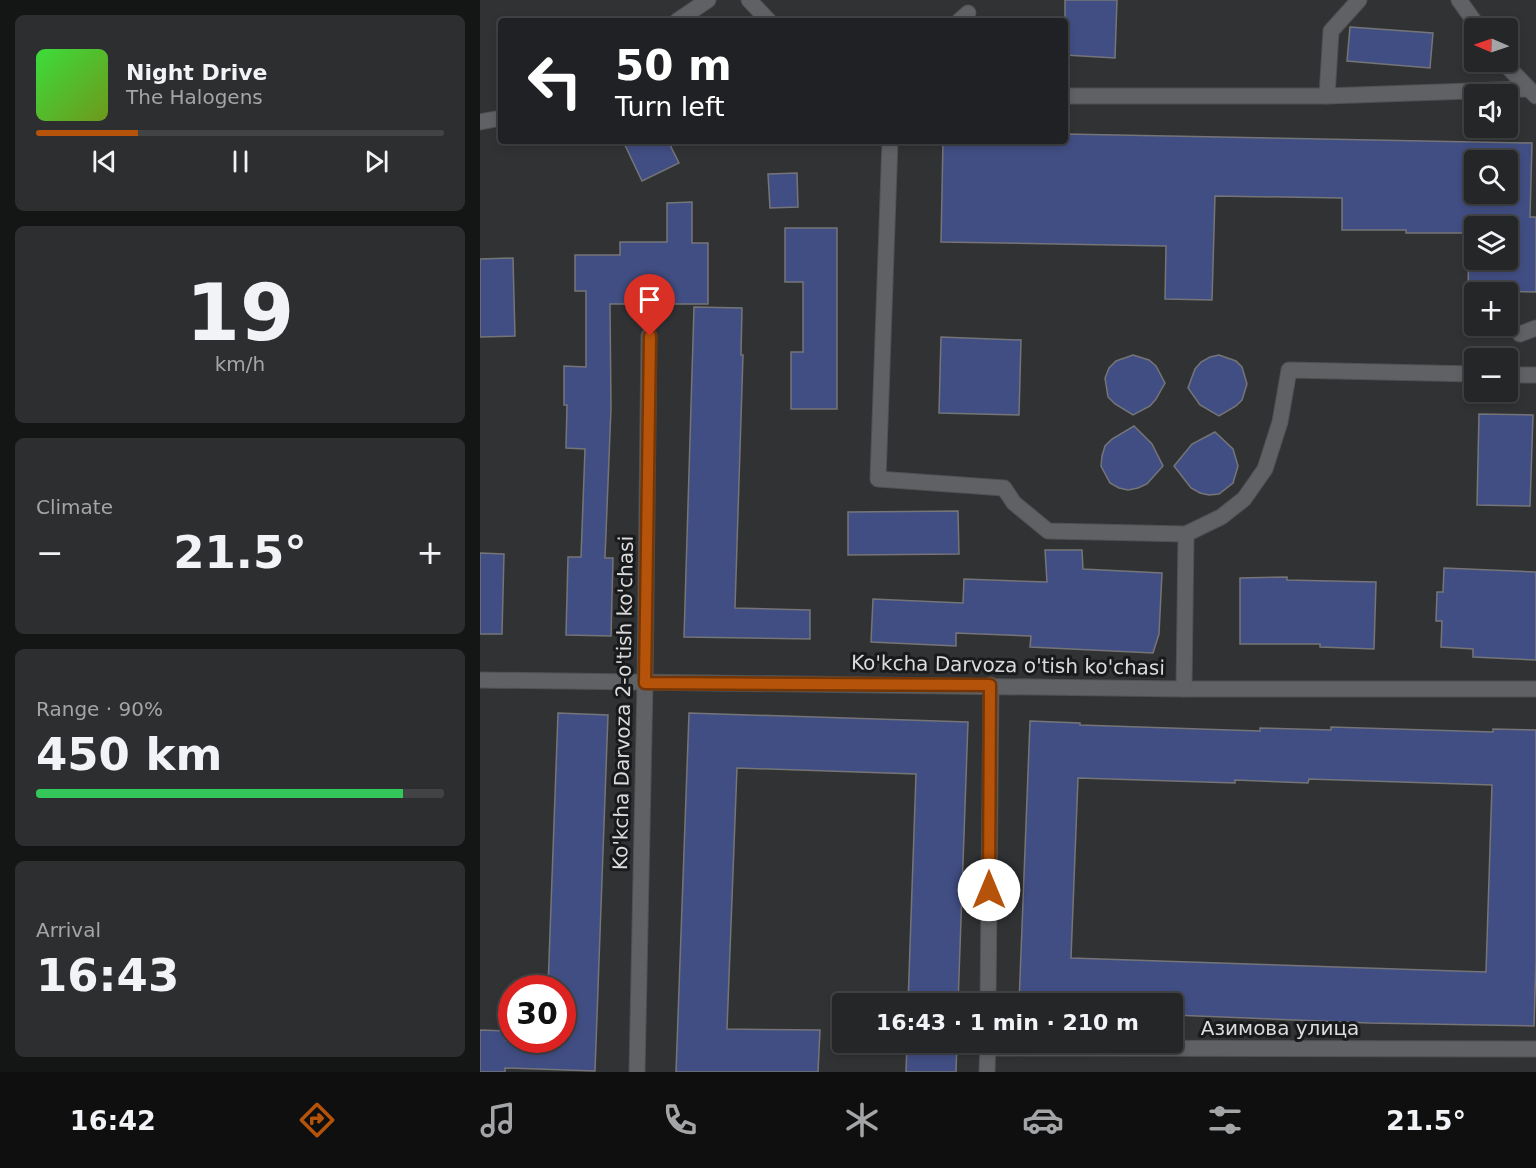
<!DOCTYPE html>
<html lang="en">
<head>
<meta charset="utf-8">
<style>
  :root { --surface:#252627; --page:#2d2e2f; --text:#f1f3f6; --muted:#a3a5a7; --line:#424344; --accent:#b45309 }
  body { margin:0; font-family:"DejaVu Sans",sans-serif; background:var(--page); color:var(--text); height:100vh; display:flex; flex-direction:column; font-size:22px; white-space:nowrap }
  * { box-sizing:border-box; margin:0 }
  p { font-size:20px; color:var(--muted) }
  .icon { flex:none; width:33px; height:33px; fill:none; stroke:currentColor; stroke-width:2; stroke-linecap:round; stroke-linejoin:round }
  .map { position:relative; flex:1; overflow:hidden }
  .side { display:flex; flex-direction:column; gap:15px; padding:15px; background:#141515; width:480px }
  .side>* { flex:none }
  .banner { position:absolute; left:18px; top:18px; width:570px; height:126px; border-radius:6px; box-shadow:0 3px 9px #0003,0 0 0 2px var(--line); background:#202124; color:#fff; overflow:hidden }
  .needle { width:39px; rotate:272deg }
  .tools { position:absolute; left:984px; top:18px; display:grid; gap:12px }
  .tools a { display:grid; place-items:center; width:54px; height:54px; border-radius:6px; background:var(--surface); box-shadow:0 3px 9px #0003,0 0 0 2px var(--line); font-size:30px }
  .speed { position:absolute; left:18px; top:975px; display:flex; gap:12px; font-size:30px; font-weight:700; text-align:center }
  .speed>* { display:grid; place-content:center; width:78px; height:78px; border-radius:50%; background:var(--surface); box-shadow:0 3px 9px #0003,0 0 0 2px var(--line); line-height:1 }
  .speed .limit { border:9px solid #d22; background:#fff; color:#111 }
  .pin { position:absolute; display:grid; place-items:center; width:51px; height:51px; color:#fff; margin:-62px -26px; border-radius:50% 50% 50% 0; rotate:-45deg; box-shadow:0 0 6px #0007 }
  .pin .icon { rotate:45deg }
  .me { position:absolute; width:66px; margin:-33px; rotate:0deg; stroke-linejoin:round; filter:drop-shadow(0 0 4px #0008) }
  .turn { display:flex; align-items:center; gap:21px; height:126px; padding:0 18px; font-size:27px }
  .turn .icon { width:78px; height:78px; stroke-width:2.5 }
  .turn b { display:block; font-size:42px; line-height:51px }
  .big { font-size:45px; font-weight:800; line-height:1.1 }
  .side .widget { flex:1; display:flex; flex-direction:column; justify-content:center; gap:9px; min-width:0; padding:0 21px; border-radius:9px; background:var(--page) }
  .side .dial { align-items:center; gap:0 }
  .dial b { font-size:78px; line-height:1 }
  .song { display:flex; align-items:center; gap:18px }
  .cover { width:72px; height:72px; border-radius:9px; background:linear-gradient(135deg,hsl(120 70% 55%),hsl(80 70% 35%)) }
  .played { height:6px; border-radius:3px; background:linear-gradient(90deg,var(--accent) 25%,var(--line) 25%) }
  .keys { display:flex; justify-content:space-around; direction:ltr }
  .heat { display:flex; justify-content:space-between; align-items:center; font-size:33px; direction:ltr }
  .charge { height:9px; border-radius:4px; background:linear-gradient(90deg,#34c759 90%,var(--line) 0) }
  .trip { position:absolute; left:352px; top:993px; width:351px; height:60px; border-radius:6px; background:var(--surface); box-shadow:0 3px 9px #0003,0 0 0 2px var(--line); font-weight:800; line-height:60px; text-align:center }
  .tabs { display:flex; height:96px; justify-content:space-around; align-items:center; background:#0f0f10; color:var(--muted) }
  .tabs .icon { width:42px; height:42px }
  .tabs .selected { color:var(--accent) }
  .tabs b { font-size:27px; color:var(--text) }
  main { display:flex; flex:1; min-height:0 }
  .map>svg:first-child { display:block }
  .building { fill:#414e83; stroke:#757578; stroke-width:1.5; fill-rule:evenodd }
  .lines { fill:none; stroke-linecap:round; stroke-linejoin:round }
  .minor-casing { stroke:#4f5052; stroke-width:17 }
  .minor { stroke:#606164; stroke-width:15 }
  .route-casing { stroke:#753606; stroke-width:15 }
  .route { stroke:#b45309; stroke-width:10 }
  .labels { text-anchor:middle; stroke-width:6; stroke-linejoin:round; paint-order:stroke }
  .street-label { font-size:20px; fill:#dbdbdd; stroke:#191a1b }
</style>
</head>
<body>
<main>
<section class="side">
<div class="widget">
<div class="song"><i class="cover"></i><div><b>Night Drive</b><p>The Halogens</p></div></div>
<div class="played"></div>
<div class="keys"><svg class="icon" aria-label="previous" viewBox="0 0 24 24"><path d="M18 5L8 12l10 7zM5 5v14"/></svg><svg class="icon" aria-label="pause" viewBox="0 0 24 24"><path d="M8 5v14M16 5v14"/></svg><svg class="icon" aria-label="next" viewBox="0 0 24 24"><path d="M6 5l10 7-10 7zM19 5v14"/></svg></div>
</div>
<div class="widget dial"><b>19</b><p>km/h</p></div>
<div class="widget"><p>Climate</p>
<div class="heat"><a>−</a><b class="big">21.5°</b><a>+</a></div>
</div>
<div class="widget"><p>Range · 90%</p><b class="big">450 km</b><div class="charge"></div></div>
<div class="widget"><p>Arrival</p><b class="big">16:43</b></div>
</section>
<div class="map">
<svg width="1056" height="1072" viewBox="0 0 1056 1072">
  <rect width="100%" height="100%" fill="#313234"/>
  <!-- building -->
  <g class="building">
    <path d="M585 0H637L635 58 585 55Z"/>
    <path d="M870 27 953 33 950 68 867 61Z"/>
    <path d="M585 134 1052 143 1050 217H1056V292L988 291 989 233H926V230H862V198L735 196 732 300 685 299 686 246 461 242 463 141H585ZM994 160H1028V194H994ZM994 226H1028V260H994Z"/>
    <path d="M143 141H188L199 163 162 181Z"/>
    <path d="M317 173 318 207 290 208 288 174Z"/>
    <path d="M212 202V243H228V304H130L131 408 125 558H133L131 636 86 635 88 557H101L105 449 86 448 87 405H84V366L106 367V291H95V255H140V242H187V203Z"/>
    <path d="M305 228H357V409H311V352H323V282H305Z"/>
    <path d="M33 258 35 336 0 337V259Z"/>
    <path d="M214 307 262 308 261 355H263L255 608 330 610V639L204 637Z"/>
    <path d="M461 337 541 340 539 415 459 413Z"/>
    <path d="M653 355 669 360 676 366 685 383 676 399 670 406 653 415 635 404 628 397 625 378 629 368 636 361Z"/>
    <path d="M739 355 756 361 762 367 767 384 762 400 756 406 739 416 720 405 708 388 715 369 721 362 730 357Z"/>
    <path d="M999 414 1053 415 1050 506 997 505Z"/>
    <path d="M654 426 672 444 683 466 667 484 658 488 648 490 639 488 630 483 621 466 622 456 625 446 632 439Z"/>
    <path d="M735 432 753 449 758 466 753 483 739 494 729 495 720 493 711 488 694 466 712 444Z"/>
    <path d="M478 511 479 554 368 555V512Z"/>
    <path d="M565 550H602L603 569 682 573 679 634 673 653 550 647 551 636 476 633V646L391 642 393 599 483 603 484 579 567 582Z"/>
    <path d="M0 553 24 554 22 634H0Z"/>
    <path d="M964 568 1056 572V660L993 657V649L961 647 962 621H956L957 592H963Z"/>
    <path d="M807 577V580L896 582 894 649 840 647V644H760V578Z"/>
    <path d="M78 713 128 715 115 1071 25 1068V1072H0V1030L27 1031 26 1040H82V988H68Z"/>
    <path d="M209 713 488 722 478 1004H428L436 774 257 768 247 1029 340 1030 338 1072H196Z"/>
    <path d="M550 721 600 723V725L780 731V728L851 730V727L1013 732V729L1056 730V961L1054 1026 889 1023 693 1015V1004H539ZM598 778 755 783V780L828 783 829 779 1012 785 1006 972 591 958Z"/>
    <path d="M427 1042H477L476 1072H426Z"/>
  </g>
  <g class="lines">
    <defs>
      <g id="minor">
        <path d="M269 0 289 21"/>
        <path d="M979 0 999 28"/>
        <path d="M197 21 228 0"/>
        <path d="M479 21 488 13"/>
        <path d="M1023 62 1056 96"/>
        <path d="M585 96H847L1048 89"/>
        <path d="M847 96 851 31 879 0"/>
        <path d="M0 122 21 118"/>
        <path d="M410 141 398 479 524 488 534 503 568 531 706 534 741 517 764 499 785 469 800 422 809 370 994 374"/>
        <path d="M1040 334 1056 328"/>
        <path d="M1028 375H1056"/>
        <path d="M0 680 704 689H1056"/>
        <path d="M704 689 706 534"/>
        <path d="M508 1004 511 685"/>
        <path d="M508 1048 1056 1049"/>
        <path d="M157 1072 165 683 169 336"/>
        <path d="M507 1072 508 1042"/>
      </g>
    </defs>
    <!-- minor casing -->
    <use href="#minor" class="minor-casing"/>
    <!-- minor -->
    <use href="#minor" class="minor"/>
  </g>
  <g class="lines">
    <defs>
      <path id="route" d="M170 336 165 683 510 685 509 890"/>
    </defs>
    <!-- route casing -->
    <use href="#route" class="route-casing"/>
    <!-- route -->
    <use href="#route" class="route"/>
  </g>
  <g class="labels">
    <!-- street labels -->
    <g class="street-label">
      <text transform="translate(528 665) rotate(1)" y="7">Ko'kcha Darvoza o'tish ko'chasi</text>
      <text transform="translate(143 703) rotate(-89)" y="7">Ko'kcha Darvoza 2-o'tish ko'chasi</text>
      <text x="800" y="1035">Азимова улица</text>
    </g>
  </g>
</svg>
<div class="tools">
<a><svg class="needle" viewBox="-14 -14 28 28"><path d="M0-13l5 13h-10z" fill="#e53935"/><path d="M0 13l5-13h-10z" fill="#a3a5a7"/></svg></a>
<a><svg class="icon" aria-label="sound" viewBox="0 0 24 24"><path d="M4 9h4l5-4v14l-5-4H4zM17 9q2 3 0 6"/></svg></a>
<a><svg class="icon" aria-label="search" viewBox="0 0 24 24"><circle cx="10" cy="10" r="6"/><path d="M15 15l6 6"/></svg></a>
<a><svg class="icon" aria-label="layers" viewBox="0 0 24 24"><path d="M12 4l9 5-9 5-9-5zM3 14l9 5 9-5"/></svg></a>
<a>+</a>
<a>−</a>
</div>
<div class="speed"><div class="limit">30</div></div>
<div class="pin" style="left:170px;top:336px;background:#d93025"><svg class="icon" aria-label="arrive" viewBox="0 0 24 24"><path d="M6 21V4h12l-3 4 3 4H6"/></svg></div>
<svg class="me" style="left:509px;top:890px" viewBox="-20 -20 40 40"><circle r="19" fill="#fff"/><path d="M0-13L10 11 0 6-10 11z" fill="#b45309"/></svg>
<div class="trip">16:43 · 1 min · 210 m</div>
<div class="banner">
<div class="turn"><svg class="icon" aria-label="left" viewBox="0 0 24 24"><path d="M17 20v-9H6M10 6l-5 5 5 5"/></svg><div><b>50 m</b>Turn left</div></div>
</div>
</div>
</main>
<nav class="tabs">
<b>16:42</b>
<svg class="icon selected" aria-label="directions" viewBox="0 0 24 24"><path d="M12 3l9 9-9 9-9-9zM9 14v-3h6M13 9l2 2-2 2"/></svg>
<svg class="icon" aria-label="music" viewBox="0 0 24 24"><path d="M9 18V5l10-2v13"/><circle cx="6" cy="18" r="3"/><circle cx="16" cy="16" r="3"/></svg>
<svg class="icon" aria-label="phone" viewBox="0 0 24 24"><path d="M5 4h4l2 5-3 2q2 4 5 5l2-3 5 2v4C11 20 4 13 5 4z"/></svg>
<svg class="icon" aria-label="climate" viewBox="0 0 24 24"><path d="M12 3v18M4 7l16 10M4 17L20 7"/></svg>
<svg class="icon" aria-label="car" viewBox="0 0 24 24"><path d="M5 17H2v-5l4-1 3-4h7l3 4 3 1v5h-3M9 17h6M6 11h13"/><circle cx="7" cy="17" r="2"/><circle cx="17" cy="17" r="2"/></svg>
<svg class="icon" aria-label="filters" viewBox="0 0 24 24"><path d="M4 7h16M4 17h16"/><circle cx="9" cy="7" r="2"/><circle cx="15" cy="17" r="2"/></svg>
<b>21.5°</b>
</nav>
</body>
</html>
